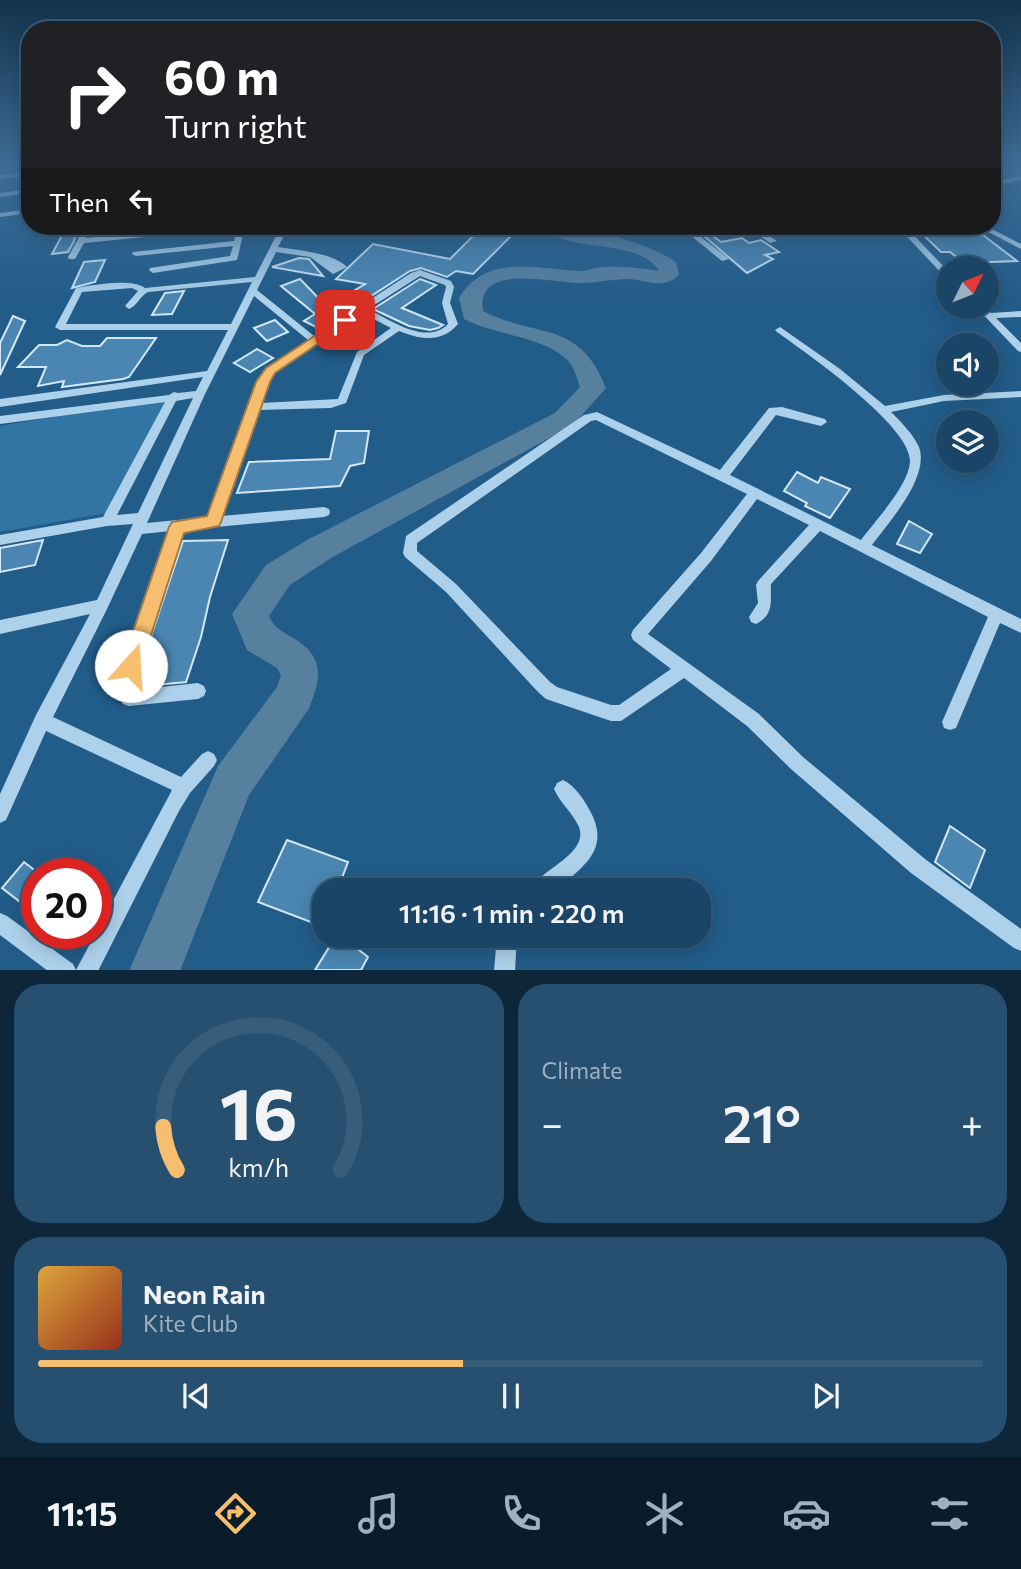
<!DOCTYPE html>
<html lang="en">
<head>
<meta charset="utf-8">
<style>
  :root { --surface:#1a4567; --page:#274f70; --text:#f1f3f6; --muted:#9fb1c0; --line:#385d7b; --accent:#f7be6f }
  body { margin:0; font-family:Commissioner,sans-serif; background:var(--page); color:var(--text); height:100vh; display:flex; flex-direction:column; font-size:26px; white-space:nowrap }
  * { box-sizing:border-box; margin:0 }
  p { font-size:23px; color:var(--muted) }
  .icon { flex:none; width:38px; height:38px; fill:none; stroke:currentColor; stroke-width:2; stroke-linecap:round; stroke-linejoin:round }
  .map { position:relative; height:970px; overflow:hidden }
  .panel { display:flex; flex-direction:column; gap:14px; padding:14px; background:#0e2639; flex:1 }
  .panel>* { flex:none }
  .guide { position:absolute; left:21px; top:21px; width:980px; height:214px; border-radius:28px; box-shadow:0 4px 18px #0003,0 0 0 2px var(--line); background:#202124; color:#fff; overflow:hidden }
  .needle { width:46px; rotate:47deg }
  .controls { position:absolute; left:936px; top:256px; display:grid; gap:14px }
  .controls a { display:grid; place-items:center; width:63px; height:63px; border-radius:50%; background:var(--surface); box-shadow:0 4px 18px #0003,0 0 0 2px var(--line); font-size:35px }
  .speed { position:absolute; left:21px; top:858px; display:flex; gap:14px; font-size:35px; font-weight:700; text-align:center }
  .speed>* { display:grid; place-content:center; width:91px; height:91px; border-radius:50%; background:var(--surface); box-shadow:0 4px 18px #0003,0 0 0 2px var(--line); line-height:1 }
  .speed .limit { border:10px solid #d22; background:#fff; color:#111 }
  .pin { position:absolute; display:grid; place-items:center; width:60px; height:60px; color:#fff; margin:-30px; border-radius:14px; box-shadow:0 4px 10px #0006 }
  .me { position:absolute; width:77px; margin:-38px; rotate:19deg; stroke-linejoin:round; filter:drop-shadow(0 0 5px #0008) }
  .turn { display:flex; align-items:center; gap:24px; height:147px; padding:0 28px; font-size:32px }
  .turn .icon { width:91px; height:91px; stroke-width:2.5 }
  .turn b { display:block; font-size:49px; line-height:60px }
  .then { display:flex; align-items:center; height:66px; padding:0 28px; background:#0003; gap:14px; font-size:26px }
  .big { font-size:52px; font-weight:600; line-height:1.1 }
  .panel .tile { flex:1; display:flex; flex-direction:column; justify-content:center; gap:10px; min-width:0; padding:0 24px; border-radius:28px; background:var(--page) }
  .panel .dial { align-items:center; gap:0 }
  .dial svg { height:182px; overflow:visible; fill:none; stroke:var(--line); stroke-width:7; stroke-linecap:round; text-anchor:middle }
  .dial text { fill:var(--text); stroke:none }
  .song { display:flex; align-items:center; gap:21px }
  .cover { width:84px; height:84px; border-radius:10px; background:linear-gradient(135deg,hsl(40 70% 55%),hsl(10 70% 35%)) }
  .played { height:7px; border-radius:4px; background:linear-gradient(90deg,var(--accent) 45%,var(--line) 45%) }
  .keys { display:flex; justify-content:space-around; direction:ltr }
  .heat { display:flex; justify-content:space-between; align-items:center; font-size:38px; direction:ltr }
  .panel .tiles { flex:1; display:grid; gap:14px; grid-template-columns:1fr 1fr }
  .tile:last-child { grid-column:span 2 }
  .trip { position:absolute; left:312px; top:878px; width:399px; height:70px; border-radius:28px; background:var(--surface); box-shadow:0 4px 18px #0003,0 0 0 2px var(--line); font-weight:600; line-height:70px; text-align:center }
  .dock { display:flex; height:112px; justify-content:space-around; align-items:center; background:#0a1c29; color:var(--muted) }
  .dock .icon { width:49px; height:49px }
  .dock .selected { color:var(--accent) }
  .dock b { font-size:32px; color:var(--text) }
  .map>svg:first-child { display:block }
  .green { fill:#3275a4 }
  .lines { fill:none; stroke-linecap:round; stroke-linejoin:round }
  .river { fill:#577f9e; fill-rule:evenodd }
  .building { fill:#4a86b1; stroke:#d2e8f8; stroke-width:2 }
  .minor { fill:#add1ea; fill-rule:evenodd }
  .route { fill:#f7be6f; stroke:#a17c48; stroke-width:2 }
</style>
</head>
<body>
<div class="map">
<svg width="1021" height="971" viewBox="0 0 1021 971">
  <rect width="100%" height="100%" fill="#225c89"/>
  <!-- green -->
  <path class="green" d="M169 397 107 513 0 532V426Z"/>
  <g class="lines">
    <!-- river -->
    <path class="river" d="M541 226C578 224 645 241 676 262L679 274C675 280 668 283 660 283 650 284 639 279 628 279 612 279 596 283 580 283 553 283 475 262 483 311 537 339 579 319 606 388L573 425 331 558 290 585 269 616C274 628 282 631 293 638 326 657 321 680 308 710L249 795 180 971H129L218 766 277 687 281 675 277 668 247 650 232 614 266 565 307 540 555 413 580 387C576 376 574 365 565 358 541 336 494 335 464 319L459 298C487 253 534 269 578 271 587 271 596 267 605 267 623 266 641 268 659 271 639 237 564 254 541 226Z"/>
  </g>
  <!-- building -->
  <g class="building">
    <path d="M67 226H79L74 241 68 252 52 254Z"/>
    <path d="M483 226H521L473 274 456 271 447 277 421 268 410 271 320 329 304 321 315 314 281 286 300 279 327 307 365 284 336 279 373 244 450 259Z"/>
    <path d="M962 226 974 236 983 235 1017 261 964 263 950 252H941L915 227Z"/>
    <path d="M705 230 721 242 742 238 749 243 761 240 779 252 765 255 773 259 747 273 698 231Z"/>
    <path d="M299 258 309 259 323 276 272 267Z"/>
    <path d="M105 260 95 282 72 288 84 262Z"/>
    <path d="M420 279 436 285 402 308 443 325 438 328 430 330 409 326 373 309Z"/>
    <path d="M184 291 172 314 152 315 165 293Z"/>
    <path d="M13 316 25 321 0 375V343Z"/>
    <path d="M275 320 288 332 267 341 254 328Z"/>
    <path d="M107 338H156L129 377 123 379 62 387 64 381 38 386 46 367H18L39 345H57L67 340 82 346H100Z"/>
    <path d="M257 349 273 358 250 372 234 363Z"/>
    <path d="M336 431H369L364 463 350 466 340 486 237 493 249 462 330 459Z"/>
    <path d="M797 472 818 483 821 477 850 489 830 518 805 506 807 503 784 491Z"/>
    <path d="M909 521 932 534 920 553 897 544Z"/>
    <path d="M43 540 35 565 0 572V548Z"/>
    <path d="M228 540 210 597 201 637 186 682 134 687 183 541Z"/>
    <path d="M950 826 985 850 970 888 935 862Z"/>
    <path d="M287 840 348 862 337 891H324V927L258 902Z"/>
    <path d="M24 862 37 872V915L2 888Z"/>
    <path d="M336 936H341L368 957 361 970H315Z"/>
  </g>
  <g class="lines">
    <!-- minor -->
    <g class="minor">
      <path d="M30 172V176L0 179V175Z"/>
      <path d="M1021 176V180L992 186V182Z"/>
      <path d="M30 189V193L0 197V193Z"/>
      <path d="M30 209V213L0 217V213Z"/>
      <path d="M85 226H93L86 238 215 226H245L237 260 153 273 149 270 150 268 230 256 233 246 136 256 132 254 133 252 234 241 237 228 84 243 75 259H69L68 257Z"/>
      <path d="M281 226H289L278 247C298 250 333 253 347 267L333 274 310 257 276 252 257 290 314 336 411 273 420 270 451 281 454 287 450 303 458 324C442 343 421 340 399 331L364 355 346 403 331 408 258 410 221 516 324 507 329 509 330 512 329 515 324 517 184 530 131 688 133 690 198 683 204 686 206 691 204 696 198 699 129 706 123 704 115 689 170 531 142 534 107 609 53 717 181 777 202 754 208 751 214 754 217 760 214 766 190 793 179 811 98 971H48L0 935V913L7 916 73 964 76 970 172 790 46 731 6 820 0 823V794L36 715 90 614 0 634V620L97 600 133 524 107 526 0 545V535L103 517 165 402 0 424V416L169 395 174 392 178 393 196 391 203 377 0 407V399L207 371 228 330H60L55 327 76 288C93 285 131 278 145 288L255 277ZM420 276 445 285 446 287 442 303 448 324C427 346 390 320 368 309ZM252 282 231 324H66L82 292 132 288 138 291 125 306 129 309C137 306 140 296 148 292ZM254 296 308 340 266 369 258 382 208 517 147 523 205 394ZM362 313 391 328 357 352 338 399 261 403 268 382 274 373ZM193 398 138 513 117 515 176 401Z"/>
      <path d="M679 226H687L729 259 722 261Z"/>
      <path d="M745 226H754L777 241 770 243Z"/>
      <path d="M897 226H905L948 271V277H945Z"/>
      <path d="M977 226H986L1021 244V249Z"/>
      <path d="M975 306H984L991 313 1021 311V317L996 318 1021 343V352L1018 351Z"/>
      <path d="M780 327 840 369 885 406 944 395 1021 391V397L944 401 891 412C901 422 913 434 919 447 930 477 889 522 872 545L1021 619V633L1000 623 956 728 950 730 944 728 942 722 988 617 820 531 771 584C770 601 775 614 756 624L751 622 749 617 758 603 756 585 758 581 809 525 757 499 711 561 648 634 759 714 803 757 925 859 1021 929V951L1014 948 911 873 791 769 747 726 684 678 621 721H611L546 699 538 692 446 592 405 557 403 553 406 536 584 415 597 412 720 470 769 408 782 407 825 419 827 422 821 426 776 415 730 475 861 540C876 520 908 486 910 462 912 426 806 353 777 332L775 330ZM596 420 747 494 701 553 633 630 631 635 633 640 671 669 619 705H611L557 687 550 682 456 584 417 551V543L591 421Z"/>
      <path d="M563 780C574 785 583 798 589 809 612 849 584 866 555 891H530C539 869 589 855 579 827 573 813 560 803 554 789L557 783Z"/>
      <path d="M497 936H517L515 971H494Z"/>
    </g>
  </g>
  <!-- sky -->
  <linearGradient id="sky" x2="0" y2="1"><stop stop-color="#13334b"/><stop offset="0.55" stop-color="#3e6c97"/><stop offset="1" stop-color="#3e6c97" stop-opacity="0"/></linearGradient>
  <rect width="1021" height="300" fill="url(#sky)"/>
  <!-- route -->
  <path class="route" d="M345 316 351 320 350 322 275 373 270 382 221 522 219 526 184 533 141 666 138 672 131 675 124 672 121 666 169 527 172 522 207 516 256 382 266 368Z"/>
</svg>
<div class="controls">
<a><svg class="needle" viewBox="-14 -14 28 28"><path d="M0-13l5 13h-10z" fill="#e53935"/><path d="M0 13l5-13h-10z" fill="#9fb1c0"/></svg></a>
<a><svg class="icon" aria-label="sound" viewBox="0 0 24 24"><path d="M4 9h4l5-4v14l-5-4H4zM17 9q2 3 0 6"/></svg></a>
<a><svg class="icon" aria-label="layers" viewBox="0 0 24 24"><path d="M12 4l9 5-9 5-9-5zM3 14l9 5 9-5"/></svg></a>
</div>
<div class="speed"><div class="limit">20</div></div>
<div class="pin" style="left:345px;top:320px;background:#d93025"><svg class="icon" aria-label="arrive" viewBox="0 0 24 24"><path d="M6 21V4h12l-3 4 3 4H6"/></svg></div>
<svg class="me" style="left:131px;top:666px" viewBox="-20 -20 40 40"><circle r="19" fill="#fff"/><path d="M0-13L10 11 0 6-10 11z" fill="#f7be6f"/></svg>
<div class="trip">11:16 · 1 min · 220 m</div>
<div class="guide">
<div class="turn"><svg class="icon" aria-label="right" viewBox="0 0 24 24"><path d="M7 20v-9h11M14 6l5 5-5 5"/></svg><div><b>60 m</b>Turn right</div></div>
<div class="then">Then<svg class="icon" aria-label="left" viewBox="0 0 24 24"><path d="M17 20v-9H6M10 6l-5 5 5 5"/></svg></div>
</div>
</div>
<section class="panel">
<div class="tiles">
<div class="tile dial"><svg viewBox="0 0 100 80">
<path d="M14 69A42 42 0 1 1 86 69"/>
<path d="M14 69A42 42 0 0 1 8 50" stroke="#f7be6f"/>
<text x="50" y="56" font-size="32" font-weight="700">16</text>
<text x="50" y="72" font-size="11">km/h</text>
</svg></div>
<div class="tile"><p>Climate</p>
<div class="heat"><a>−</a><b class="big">21°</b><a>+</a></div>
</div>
<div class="tile">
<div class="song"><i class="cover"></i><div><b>Neon Rain</b><p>Kite Club</p></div></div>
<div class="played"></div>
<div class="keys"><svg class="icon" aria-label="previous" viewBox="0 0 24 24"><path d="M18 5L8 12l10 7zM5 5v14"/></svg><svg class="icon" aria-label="pause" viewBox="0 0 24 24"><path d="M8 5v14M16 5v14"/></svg><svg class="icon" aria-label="next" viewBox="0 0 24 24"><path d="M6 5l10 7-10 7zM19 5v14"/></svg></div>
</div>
</div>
</section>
<nav class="dock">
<b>11:15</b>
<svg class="icon selected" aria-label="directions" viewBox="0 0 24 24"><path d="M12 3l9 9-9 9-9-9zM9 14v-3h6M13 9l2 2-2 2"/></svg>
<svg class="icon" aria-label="music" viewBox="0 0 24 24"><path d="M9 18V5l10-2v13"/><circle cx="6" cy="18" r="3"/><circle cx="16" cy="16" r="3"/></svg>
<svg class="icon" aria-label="phone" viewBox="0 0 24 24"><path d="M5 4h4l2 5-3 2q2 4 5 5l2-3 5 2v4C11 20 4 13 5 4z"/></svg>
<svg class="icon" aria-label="climate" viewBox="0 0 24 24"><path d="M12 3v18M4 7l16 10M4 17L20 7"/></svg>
<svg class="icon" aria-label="car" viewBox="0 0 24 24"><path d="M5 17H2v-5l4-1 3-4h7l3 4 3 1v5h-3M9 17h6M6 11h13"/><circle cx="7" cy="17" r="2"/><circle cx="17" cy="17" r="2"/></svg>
<svg class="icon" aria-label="filters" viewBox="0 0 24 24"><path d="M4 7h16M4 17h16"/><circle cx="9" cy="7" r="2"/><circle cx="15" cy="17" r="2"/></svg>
</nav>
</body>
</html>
